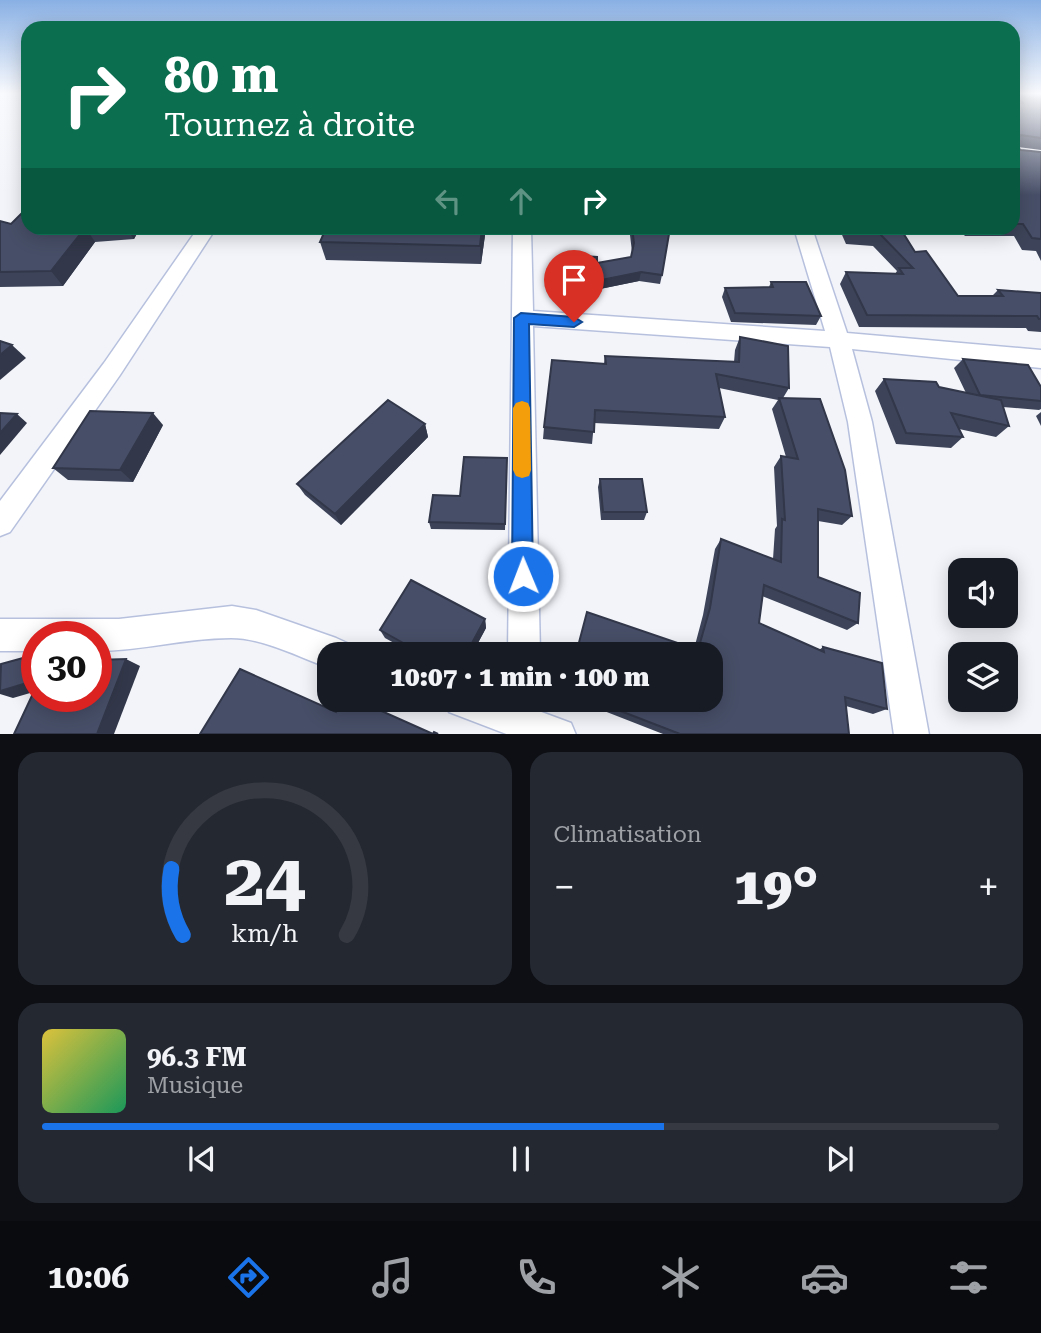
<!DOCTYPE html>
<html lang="fr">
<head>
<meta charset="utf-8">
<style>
  :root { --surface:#171b24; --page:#242831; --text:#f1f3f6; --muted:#9ea1a6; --line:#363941; --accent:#1a73e8 }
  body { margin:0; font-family:"Roboto Serif",serif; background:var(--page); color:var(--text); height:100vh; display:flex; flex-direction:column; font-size:26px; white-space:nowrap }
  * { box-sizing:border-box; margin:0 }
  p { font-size:23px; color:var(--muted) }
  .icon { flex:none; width:38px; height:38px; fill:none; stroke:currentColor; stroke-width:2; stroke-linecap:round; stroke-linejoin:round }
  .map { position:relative; height:734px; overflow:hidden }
  .details { display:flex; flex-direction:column; gap:18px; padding:18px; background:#0d0f14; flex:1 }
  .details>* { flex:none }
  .hud { position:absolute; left:21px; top:21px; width:999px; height:214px; border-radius:21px; box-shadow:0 4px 18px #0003; background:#0b6e4f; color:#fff; overflow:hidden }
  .fabs { position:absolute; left:948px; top:558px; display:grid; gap:14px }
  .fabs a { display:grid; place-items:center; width:70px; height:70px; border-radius:14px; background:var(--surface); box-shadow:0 4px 18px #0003; font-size:35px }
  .speed { position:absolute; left:21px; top:621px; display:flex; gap:14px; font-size:35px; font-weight:700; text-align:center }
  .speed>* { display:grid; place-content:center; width:91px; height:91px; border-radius:50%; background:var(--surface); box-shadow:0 4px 18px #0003; line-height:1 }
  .speed .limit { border:10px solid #d22; background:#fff; color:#111 }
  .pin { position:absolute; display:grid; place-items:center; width:60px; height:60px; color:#fff; margin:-72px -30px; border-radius:50% 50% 50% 0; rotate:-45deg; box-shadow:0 0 7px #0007 }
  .pin .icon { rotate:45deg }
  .me { position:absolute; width:77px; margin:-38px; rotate:359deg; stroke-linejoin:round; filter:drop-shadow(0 0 5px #0008) }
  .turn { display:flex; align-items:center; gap:24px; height:147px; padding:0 28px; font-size:32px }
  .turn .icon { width:91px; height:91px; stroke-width:2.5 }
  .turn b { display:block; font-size:49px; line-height:60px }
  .lanes { display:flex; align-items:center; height:66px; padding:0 28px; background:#0003; justify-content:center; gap:35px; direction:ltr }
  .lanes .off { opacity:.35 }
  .big { font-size:52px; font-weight:800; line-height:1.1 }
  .details .tile { flex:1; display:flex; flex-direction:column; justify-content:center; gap:10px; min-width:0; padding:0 24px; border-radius:21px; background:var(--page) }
  .details .dial { align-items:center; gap:0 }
  .dial svg { height:182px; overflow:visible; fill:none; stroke:var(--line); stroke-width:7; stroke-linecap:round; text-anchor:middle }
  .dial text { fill:var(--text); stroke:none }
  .song { display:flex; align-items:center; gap:21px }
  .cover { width:84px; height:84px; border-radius:10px; background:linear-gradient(135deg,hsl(50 70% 55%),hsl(150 70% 35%)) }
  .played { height:7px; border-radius:4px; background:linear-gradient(90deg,var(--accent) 65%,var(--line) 65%) }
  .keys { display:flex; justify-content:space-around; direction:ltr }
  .heat { display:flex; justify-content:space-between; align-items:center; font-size:38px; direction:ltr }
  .details .tiles { flex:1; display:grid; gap:18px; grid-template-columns:1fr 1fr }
  .tile:last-child { grid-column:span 2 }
  .trip { position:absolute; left:317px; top:642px; width:406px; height:70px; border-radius:21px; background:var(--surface); box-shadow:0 4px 18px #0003; font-weight:800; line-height:70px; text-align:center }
  .menu { display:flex; height:112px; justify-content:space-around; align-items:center; background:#090b0e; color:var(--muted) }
  .menu .icon { width:49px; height:49px }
  .menu .active { color:var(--accent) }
  .menu b { font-size:32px; color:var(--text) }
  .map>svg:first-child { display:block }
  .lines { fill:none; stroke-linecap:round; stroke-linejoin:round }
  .street-casing { stroke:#b7c1de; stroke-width:3 }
  .street { fill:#fff; fill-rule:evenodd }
  .wall { fill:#3d4459 }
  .shaded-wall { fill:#323749 }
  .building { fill:#474f68; stroke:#323749; stroke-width:2 }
  .route { fill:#1a73e8; stroke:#114b97; stroke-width:2 }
  .slow { fill:#f59e0b }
</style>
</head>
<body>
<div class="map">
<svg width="1041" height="735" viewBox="0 0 1041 735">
  <rect width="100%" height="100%" fill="#f2f4fa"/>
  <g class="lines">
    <defs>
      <g id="street">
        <path d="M198 228H216L120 375 10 532 0 536V501L104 363Z"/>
        <path d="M513 228H531L533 311 825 331 794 228H812L847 333 1041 350V368L852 349 872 422 929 735H894L848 422 830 347 533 326 540 654H508Z"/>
        <path d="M232 606 256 610 336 638 347 643 352 654H329V668C299 657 263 638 231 638 186 638 141 651 96 651V637H37V651H0V619H119Z"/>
        <path d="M444 700H509L571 723 576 735H509L449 712Z"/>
      </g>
    </defs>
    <!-- street casing -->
    <use href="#street" class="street-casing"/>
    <!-- street -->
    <use href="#street" class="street"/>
  </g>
  <!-- wall -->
  <g class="wall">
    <path d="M1041 93V150L1018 147 1021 150 1041 152V261L1036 251 1022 250 1014 236H965L957 228H1013V95Z"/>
    <path d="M0 221 28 228H140L134 239 95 242 63 286 0 287Z"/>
    <path d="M326 228H486L481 264 326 260 320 242Z"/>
    <path d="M584 228H667L662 275 660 284 639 281 595 290 594 301 561 298V289L597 263 631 257 632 252 630 235Z"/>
    <path d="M671 228H712H702V230Z"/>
    <path d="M839 228H900L915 252 958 296H992L998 290 1041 293V332L1028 331 1026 328 859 327 840 284 846 272 895 274 897 271 873 246 846 244Z"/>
    <path d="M771 282 821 316 816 325 731 322 722 297 725 288 769 287Z"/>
    <path d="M740 337 789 388 783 398 852 516 842 525 818 521V577L858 623 847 630 762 596 759 623 819 650 823 647 887 709 873 714 846 706 849 734H663L576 700H710L694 649 703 615 715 549 721 539 773 559 775 529 777 526 774 467 781 456 786 457 772 409 778 400 719 388 725 417 719 429 594 423 592 444 543 439 544 427 604 364 605 356 734 362 735 350Z"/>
    <path d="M963 359 1041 401V409L1039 410 1003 407 1009 426 996 437 959 429 963 437 951 448 896 444 875 391 884 379 939 387 966 393 954 368Z"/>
    <path d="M1041 412V426L1036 416Z"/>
    <path d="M425 424 428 437 341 525 305 495 297 484Z"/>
    <path d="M163 425 133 482 68 480 53 468Z"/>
    <path d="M507 458 505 530 431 529 429 522Z"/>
    <path d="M600 479 647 512 644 520H601L598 487Z"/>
    <path d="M485 619 486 628 472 654H414L385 638 380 630Z"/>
  </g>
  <!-- shaded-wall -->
  <g class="shaded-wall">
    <path d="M86 228 95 242 63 286 51 271Z"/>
    <path d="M126 228H140L134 239Z"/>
    <path d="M482 228H486L481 264 480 246Z"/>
    <path d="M641 272 639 281 595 290 596 281Z"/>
    <path d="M12 345 26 358 0 380V355Z"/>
    <path d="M153 413 163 425 133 482 120 470Z"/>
    <path d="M17 414 27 423 0 455V433Z"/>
    <path d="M425 424 428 437 341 525 335 514Z"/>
    <path d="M485 619 486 628 472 654H466Z"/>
    <path d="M34 655 37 656V664L32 662Z"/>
    <path d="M126 659 140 666 114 734H97Z"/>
    <path d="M37 680V691L13 698 0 694V691Z"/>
  </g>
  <!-- building -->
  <g class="building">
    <path d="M1041 93V138L1021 135 1018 138V148L1021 150 1041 152V239L1032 238 1023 224H1013V103H1024L1013 97V95Z"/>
    <path d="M27 208H28V228H85L51 271 0 272V221L11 224Z"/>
    <path d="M326 228H482L480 246 320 242Z"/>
    <path d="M632 228H667L669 234 662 275 641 272 596 281 595 291 561 289 565 255 597 257V263L631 257 634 243Z"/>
    <path d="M850 228H900L915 252 926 251 958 296H1003L998 290 1041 293V319H1039L1037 316 867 315 846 272 903 274 899 268H913L880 234 853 232Z"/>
    <path d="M771 282H806L821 316 735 313 725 288 773 287Z"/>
    <path d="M740 337 788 346 789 388 716 374 725 417 595 410 594 432 544 427 552 360 606 364 605 356 739 362Z"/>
    <path d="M0 341 12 345 0 355Z"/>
    <path d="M963 359 1028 365 1041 387V401L980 395Z"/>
    <path d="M884 379 936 382 939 387 1001 400 1009 426 951 413 963 437 906 433Z"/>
    <path d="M779 398 820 399 845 470 852 516 818 509V577L860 593 858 623 764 585 759 623 824 652 823 647 882 663 887 709 845 697 849 734H680L592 700H710V654H576L587 612 698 650 710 608 721 539 781 562 782 519 785 520 781 456 798 459Z"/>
    <path d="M388 400 425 424 335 514 297 484Z"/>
    <path d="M90 411 153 413 120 470 53 468Z"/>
    <path d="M0 413 17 414 0 433Z"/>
    <path d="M464 457 507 458 505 524 429 522 433 495 460 496Z"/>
    <path d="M600 479H642L647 512H603Z"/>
    <path d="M411 580 485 619 466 654H423L380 630Z"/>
    <path d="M34 655 32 662H37V680L0 691 1 664Z"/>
    <path d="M126 659 97 734H14L37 685V696H96V660Z"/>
    <path d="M240 669 336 712 342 700H357L433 734 434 732 438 734H200Z"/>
  </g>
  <!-- sky -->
  <linearGradient id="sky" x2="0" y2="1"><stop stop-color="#89b0e4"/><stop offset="0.48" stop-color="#f9fafd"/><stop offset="1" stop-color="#f9fafd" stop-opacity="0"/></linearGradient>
  <rect width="1041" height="195" fill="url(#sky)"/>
  <!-- route -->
  <path class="route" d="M521 313 574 317 582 322 574 327 529 324 533 576 530 583 523 586 516 583 512 576 514 318Z"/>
  <!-- slow -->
  <path class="slow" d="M522 401 528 403 530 408 531 470 529 476 522 478 516 476 513 470V408L516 403Z"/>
</svg>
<div class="fabs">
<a><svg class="icon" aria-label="sound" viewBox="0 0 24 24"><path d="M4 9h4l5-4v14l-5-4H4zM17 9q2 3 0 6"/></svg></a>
<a><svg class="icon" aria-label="layers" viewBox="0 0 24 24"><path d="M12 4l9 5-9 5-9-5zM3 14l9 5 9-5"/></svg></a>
</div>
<div class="speed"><div class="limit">30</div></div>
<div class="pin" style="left:574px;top:322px;background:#d93025"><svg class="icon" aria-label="arrive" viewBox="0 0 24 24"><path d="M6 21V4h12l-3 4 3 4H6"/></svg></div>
<svg class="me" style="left:523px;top:576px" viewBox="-20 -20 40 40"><circle r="17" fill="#1a73e8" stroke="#fff" stroke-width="3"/><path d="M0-11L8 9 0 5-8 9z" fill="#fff"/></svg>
<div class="trip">10:07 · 1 min · 100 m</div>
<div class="hud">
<div class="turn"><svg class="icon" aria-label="right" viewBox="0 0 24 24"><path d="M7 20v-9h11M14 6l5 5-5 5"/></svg><div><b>80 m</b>Tournez à droite</div></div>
<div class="lanes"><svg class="icon off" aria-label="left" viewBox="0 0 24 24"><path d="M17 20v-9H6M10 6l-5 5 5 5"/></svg><svg class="icon off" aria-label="ahead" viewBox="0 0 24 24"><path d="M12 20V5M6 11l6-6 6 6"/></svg><svg class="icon" aria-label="right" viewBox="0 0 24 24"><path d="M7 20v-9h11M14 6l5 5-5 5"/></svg></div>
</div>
</div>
<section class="details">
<div class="tiles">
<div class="tile dial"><svg viewBox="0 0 100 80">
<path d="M14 69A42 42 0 1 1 86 69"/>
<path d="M14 69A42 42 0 0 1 9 40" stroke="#1a73e8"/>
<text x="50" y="56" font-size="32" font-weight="700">24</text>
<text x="50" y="72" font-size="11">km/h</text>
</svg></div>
<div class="tile"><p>Climatisation</p>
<div class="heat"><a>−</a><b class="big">19°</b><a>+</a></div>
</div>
<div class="tile">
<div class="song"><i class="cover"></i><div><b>96.3 FM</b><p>Musique</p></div></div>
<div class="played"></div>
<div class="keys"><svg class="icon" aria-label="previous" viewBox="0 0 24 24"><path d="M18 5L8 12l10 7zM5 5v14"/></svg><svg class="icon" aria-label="pause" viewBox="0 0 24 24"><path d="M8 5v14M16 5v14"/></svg><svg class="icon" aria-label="next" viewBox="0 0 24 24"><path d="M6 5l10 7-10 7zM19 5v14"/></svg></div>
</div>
</div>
</section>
<nav class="menu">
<b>10:06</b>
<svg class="icon active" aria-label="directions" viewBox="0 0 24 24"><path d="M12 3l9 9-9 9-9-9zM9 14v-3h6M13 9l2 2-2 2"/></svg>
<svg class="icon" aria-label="music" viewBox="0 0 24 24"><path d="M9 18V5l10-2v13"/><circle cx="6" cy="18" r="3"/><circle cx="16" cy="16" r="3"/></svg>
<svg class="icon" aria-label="phone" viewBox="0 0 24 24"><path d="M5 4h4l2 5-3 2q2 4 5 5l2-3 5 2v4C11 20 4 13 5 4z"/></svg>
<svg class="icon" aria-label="climate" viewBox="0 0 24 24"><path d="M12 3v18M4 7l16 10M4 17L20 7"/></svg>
<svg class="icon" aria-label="car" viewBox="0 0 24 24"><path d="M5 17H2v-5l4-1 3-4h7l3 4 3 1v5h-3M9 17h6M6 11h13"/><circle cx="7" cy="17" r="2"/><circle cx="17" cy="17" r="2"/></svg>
<svg class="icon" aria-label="filters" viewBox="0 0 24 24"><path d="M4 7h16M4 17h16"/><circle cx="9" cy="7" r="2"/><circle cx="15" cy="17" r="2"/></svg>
</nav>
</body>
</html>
